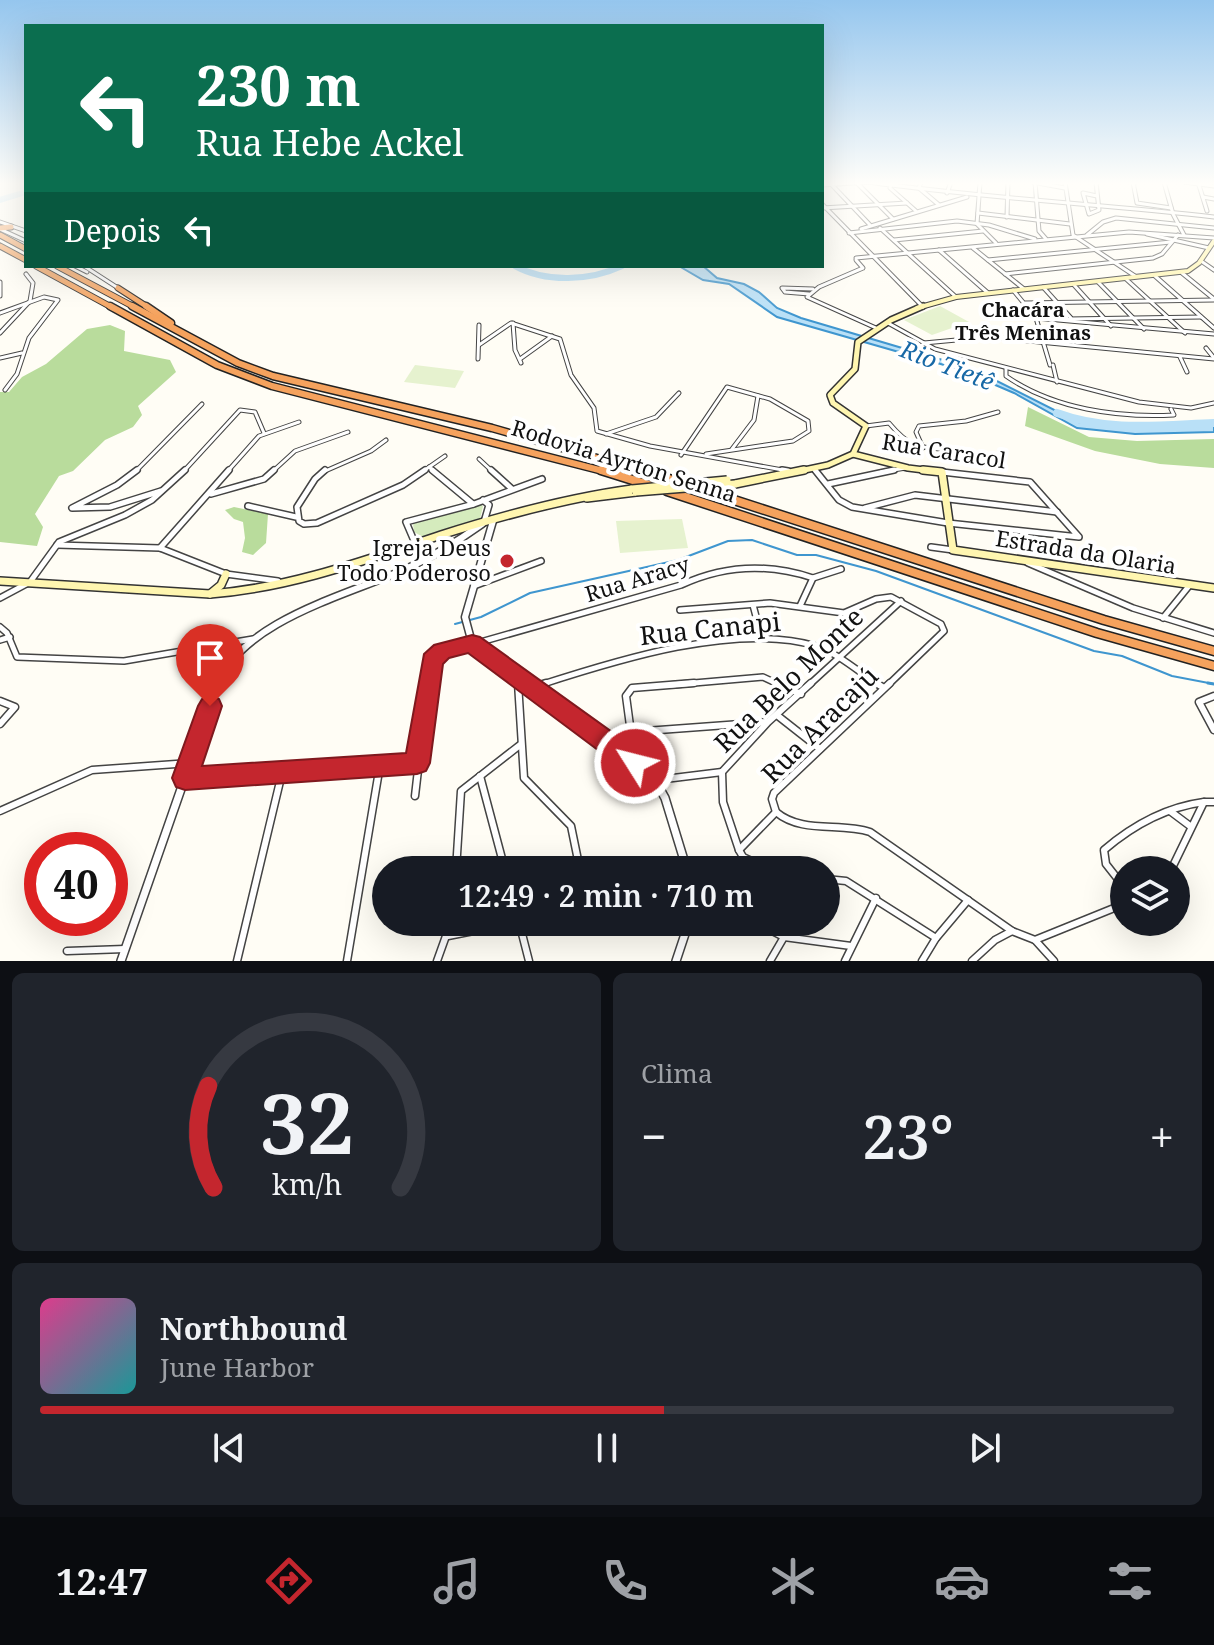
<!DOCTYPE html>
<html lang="pt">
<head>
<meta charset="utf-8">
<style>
  :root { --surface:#171b24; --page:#20242c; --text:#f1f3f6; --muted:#9ea1a6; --line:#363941; --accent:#c4262e }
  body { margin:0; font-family:"Noto Serif",serif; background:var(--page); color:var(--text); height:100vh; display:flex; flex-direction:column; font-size:30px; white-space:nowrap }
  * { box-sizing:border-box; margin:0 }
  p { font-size:26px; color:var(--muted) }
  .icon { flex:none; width:44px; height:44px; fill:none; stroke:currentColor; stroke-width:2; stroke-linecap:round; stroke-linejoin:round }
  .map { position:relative; height:961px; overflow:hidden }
  .sheet { display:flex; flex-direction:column; gap:12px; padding:12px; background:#0d0f14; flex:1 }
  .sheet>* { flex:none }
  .guide { position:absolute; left:24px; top:24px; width:800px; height:244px; border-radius:0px; box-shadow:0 8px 32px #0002; background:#0b6e4f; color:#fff; overflow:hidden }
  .buttons { position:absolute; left:1110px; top:856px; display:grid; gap:16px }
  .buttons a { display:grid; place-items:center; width:80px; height:80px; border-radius:50%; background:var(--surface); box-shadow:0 8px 32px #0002; font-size:40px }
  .speed { position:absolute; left:24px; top:832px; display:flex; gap:16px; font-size:40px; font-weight:700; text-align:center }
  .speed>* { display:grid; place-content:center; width:104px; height:104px; border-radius:50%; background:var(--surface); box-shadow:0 8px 32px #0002; line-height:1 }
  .speed .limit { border:12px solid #d22; background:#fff; color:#111 }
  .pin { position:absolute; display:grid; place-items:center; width:68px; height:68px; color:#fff; margin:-82px -34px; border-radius:50% 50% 50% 0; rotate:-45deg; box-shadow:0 0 8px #0007 }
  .pin .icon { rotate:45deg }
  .me { position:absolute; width:88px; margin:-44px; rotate:306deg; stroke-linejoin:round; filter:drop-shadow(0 0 6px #0008) }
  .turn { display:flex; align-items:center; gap:28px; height:168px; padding:0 40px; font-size:36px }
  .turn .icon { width:104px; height:104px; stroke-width:2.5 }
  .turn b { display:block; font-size:56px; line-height:68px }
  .then { display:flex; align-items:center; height:76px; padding:0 40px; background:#0003; gap:16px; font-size:30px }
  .big { font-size:60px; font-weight:600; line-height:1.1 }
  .sheet .tile { flex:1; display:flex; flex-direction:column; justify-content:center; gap:12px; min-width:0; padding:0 28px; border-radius:12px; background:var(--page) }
  .sheet .dial { align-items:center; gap:0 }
  .dial svg { height:208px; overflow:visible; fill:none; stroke:var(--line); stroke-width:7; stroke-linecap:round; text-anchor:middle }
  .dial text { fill:var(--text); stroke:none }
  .song { display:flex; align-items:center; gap:24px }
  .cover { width:96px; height:96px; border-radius:12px; background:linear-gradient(135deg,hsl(330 70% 55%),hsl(180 70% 35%)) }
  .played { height:8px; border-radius:4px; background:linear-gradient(90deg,var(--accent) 55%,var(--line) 55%) }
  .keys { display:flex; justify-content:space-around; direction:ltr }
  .heat { display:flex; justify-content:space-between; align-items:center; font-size:44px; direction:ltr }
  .sheet .tiles { flex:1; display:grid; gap:12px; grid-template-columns:1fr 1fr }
  .tile:last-child { grid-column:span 2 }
  .trip { position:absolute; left:372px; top:856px; width:468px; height:80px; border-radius:40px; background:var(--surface); box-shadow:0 8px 32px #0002; font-weight:600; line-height:80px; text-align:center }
  .menu { display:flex; height:128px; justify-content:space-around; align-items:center; background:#090b0e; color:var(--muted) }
  .menu .icon { width:56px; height:56px }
  .menu .on { color:var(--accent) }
  .menu b { font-size:36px; color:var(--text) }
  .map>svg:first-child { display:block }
  .green { fill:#d5ebbd }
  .forest { fill:#b9dc9c }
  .pitch { fill:#e6f2cf }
  .water { fill:#b9e0f7; stroke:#3f96cf; stroke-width:2 }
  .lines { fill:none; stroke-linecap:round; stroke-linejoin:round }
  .stream-far1 { stroke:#3f96cf; stroke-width:2 }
  .stream { stroke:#3f96cf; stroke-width:3 }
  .river-far1 { stroke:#b9e0f7; stroke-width:6 }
  .river { stroke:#b9e0f7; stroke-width:8 }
  .minor-far2-casing { stroke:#444; stroke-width:5 }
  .minor-far1-casing { stroke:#444; stroke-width:8 }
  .minor-casing { stroke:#444; stroke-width:9 }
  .tertiary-far2-casing { stroke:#444; stroke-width:5 }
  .tertiary-far1-casing { stroke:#444; stroke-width:9 }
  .tertiary-casing { stroke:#444; stroke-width:10 }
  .secondary-far2-casing { stroke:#333; stroke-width:6 }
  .secondary-far1-casing { stroke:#333; stroke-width:8 }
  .secondary-casing { stroke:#333; stroke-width:10 }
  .motorway-far2-casing { stroke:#222; stroke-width:7 }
  .motorway-far1-casing { stroke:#222; stroke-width:9 }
  .motorway-casing { stroke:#222; stroke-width:11 }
  .minor-far2 { stroke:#fff; stroke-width:3 }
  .minor-far1 { stroke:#fff; stroke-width:5 }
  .minor { stroke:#fff; stroke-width:6 }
  .tertiary-far2 { stroke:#fff; stroke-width:3 }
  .tertiary-far1 { stroke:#fff; stroke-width:6 }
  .tertiary { stroke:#fff; stroke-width:7 }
  .secondary-far2 { stroke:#fff6b0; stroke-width:4 }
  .secondary-far1 { stroke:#fff6b0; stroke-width:5 }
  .secondary { stroke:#fff6b0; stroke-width:7 }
  .motorway-far2 { stroke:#f5a25d; stroke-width:5 }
  .motorway-far1 { stroke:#f5a25d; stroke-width:6 }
  .motorway { stroke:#f5a25d; stroke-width:8 }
  .secondary-bridge-casing { stroke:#333; stroke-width:10; stroke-linecap:butt }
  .secondary-bridge { stroke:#fff6b0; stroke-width:7 }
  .route { fill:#c4262e; stroke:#7f191e; stroke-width:2 }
  .poi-dot { fill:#c4262e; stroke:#fff; stroke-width:3 }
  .labels { text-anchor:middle; stroke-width:8; stroke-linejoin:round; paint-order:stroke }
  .far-neighbourhood-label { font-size:20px; font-weight:bold; fill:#111; stroke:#fff }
  .street-label { font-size:22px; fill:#111; stroke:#fff }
  .poi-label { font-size:22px; fill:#111; stroke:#fff; text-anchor:end }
  .water-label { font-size:24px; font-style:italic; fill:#1768a6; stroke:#fff }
  .near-street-label { font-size:26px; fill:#111; stroke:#fff }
</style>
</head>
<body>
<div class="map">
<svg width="1214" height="961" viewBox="0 0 1214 961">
  <rect width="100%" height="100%" fill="#fffdf5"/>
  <!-- green -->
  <path class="green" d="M480 504 483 506 480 519 425 538 414 532 413 523Z"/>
  <!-- forest -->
  <g class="forest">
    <path d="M110 325 125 331 124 351 170 360 176 372 138 406 142 415 133 427 105 440 73 471 59 476 35 514 43 527 37 546 0 542V392H9L22 377 46 364 87 329Z"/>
    <path d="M1028 407 1089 437 1137 441 1214 439V468L1160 464 1095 451 1025 426Z"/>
    <path d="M234 507 268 514 266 543 253 555 242 552 245 538 243 522 234 519 225 510Z"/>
  </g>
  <!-- pitch -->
  <g class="pitch">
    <path d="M940 306 969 322 932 335 904 320Z"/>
    <path d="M415 365 464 371 455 388 404 382Z"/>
    <path d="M682 519 688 548 620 553 616 521Z"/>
  </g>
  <!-- water -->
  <path class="water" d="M679 266H703L717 278 744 284 759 292 777 308 801 318 973 369 1078 422 1117 427 1214 423V432L1135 434 1077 428 1014 393 958 369 777 317 729 284 703 280Z"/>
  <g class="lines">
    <!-- stream-far1 -->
    <path class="stream-far1" d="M455 624 481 617 530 593 678 560 728 541 752 540 797 555H816L876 571 1094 651 1122 656 1172 676 1214 684"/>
    <!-- stream -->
    <path class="stream" d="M1208 683 1214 684"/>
    <!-- river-far1 -->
    <g class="river-far1">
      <path d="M0 200 26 192"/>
      <path d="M515 266C546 283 590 281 622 266"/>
    </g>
    <!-- river -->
    <path class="river" d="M1057 413C1108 432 1160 425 1214 423"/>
    <defs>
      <g id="minor-far2">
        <path d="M856 182 893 219"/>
        <path d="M868 182C983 198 1099 204 1214 217"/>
        <path d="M891 182 890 188 916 211"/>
        <path d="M921 182 919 188 939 205"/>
        <path d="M980 182 977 224 996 243"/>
        <path d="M1032 182 1065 188"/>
        <path d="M1035 182 1039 231 1046 239"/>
        <path d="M1065 182 1073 235 1135 276"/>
        <path d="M1096 182 1099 210 1089 214 1083 193 1097 196"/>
        <path d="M1133 182 1137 203 1171 208"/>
        <path d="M1164 182 1173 214 1184 235"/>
        <path d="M1184 182 1214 186"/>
        <path d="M1198 182 1207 211"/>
        <path d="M831 184 870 225"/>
        <path d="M822 185 868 182"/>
        <path d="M947 193 951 182"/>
        <path d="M1203 197 1214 199"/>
        <path d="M822 204 923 307"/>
        <path d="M822 208 907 203"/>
        <path d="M978 213 1070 224"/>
        <path d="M1007 217 1008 182"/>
        <path d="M880 228 956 297"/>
        <path d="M861 229 967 197"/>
        <path d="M849 233 957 221 989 225 1035 239"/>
        <path d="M1147 234 1209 248"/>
        <path d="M1087 235 1103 222 1116 218 1214 228"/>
        <path d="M894 240 983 231"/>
        <path d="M973 248 1024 289"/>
        <path d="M939 250 988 293"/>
        <path d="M856 258 1129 232 1214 238"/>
        <path d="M856 260 863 268 819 287 807 297 876 328"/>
        <path d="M988 260 1171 242"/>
        <path d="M1201 261 1214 270"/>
        <path d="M1182 273 1214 299"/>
        <path d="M1005 274 1153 258 1162 254 1178 235"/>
        <path d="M1155 276 1214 328"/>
        <path d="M1126 279 1185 333"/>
        <path d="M0 282V296"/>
        <path d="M1098 282 1144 329"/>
        <path d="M1074 285 1111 326"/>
        <path d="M1043 287 1071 318"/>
        <path d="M1013 290 1036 318 1050 365"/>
        <path d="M809 294 785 292 782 288 813 289"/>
        <path d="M1025 303 1214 300"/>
        <path d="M0 313 44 297 58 300 29 338 17 374 5 390"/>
        <path d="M1036 318 1214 334"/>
        <path d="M1068 319 1201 317"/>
        <path d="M513 323 515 350 521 363"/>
        <path d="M888 323 935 349 1139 402 1191 408 1214 403"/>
        <path d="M0 333 30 301 33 283 26 274"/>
        <path d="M924 343 989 337 1214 359"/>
        <path d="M479 345 511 323 560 339 571 375 594 408 597 431 650 446 788 471"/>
        <path d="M1206 348 1214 358"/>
        <path d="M1180 357 1187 372"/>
        <path d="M0 358 22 353"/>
        <path d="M478 359 479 325"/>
        <path d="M520 359 552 336"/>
        <path d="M1053 365 1057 382"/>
        <path d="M1006 368V376C1053 409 1118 418 1174 415L1171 409"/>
        <path d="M866 426 889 423C910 448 918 447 950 450"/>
        <path d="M606 434 656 417 679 393"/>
        <path d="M923 448 916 432 919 426 966 421 998 412"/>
        <path d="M732 449 754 420 758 396"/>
        <path d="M681 455 727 387 770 399 808 421 809 431 793 441 706 454"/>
        <path d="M479 459 493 472"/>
        <path d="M429 467 435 472"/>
        <path d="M814 468 817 472"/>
        <path d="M135 472 202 404"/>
        <path d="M183 472 240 410 255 412 264 433"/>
        <path d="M227 472 259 436 299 422"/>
        <path d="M272 472 295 451 348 432"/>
        <path d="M323 472 371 451 386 440"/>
        <path d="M422 472 445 456"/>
        <path d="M881 472 906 468"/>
      </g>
      <g id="minor-far1">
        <path d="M137 470 117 485 72 508 110 507 161 491"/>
        <path d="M325 470 315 479 297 507 299 521 304 524 317 523 403 485 425 470"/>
        <path d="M432 470 473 504"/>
        <path d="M491 470 512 489"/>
        <path d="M782 470 788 471"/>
        <path d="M815 470 839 500 852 507 948 523 1079 537 1030 482 942 472"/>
        <path d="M828 484 894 470"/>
        <path d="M211 494 264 479 274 470"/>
        <path d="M483 500 489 505 484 522"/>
        <path d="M248 506 296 517"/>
        <path d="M865 508 915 495 1057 512"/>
        <path d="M415 543 406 522 474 504 542 479"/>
        <path d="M57 545 160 548 226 574 278 581"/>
        <path d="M931 547 953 550"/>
        <path d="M160 548 229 470"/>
        <path d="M1028 563 1133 608 1214 633"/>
        <path d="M474 586 541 561"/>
        <path d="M0 598 30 582 59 542 125 515 152 500 185 470"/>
        <path d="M753 605 762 639"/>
        <path d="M800 606 813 578 841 569"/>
        <path d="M680 610 770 603 844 613 876 599 891 597 941 624 944 631 888 685"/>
        <path d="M1163 618 1189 586"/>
        <path d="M0 627 7 633 17 657 124 661 253 639"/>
        <path d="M0 640 10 637"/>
        <path d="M518 679V685"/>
        <path d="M428 685 435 655 681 585C724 565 768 563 813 578"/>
        <path d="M540 685C617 660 737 622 816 646 838 653 860 673 879 685"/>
        <path d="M671 685 763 677 780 685"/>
        <path d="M809 685 901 601"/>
      </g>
      <g id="minor">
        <path d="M518 683 524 778 571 826 580 870"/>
        <path d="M776 683 801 694"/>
        <path d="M876 683 884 688"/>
        <path d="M890 683 774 793 772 799 776 812C802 834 840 822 870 832L1012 931 1035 940 1054 961"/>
        <path d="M533 687 546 683"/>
        <path d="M1214 696 1199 702 1214 730"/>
        <path d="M0 701 15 707 0 724"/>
        <path d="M778 716 820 749"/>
        <path d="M632 732 766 722"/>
        <path d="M635 763 626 696 632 688 694 683"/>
        <path d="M480 776 505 870"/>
        <path d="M185 778 417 763"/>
        <path d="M657 780 722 772"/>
        <path d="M415 796 428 683"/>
        <path d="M0 811 92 770 190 763"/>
        <path d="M1170 811 1190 826"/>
        <path d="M739 850 776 812"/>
        <path d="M456 870 461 791 520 745"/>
        <path d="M731 870 743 857"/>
        <path d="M771 870 743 857 739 850 723 802 722 772 768 722 811 683"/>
        <path d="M1171 870 1204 802H1214"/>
        <path d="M826 879 846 881 936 938"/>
        <path d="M1124 887 1106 864 1104 850C1132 826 1167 807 1204 802"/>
        <path d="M519 922 529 961"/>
        <path d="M755 922 784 937 851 946"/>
        <path d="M448 936 520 922"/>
        <path d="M1035 940 1124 904"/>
        <path d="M67 951 125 949"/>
        <path d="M237 961 282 773"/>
        <path d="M347 961 380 765"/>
        <path d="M437 961 451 922"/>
        <path d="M770 961 784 937"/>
        <path d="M845 961 876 898"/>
        <path d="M922 961 936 938 968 900"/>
        <path d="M972 961 995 940 1012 931"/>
      </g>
      <g id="tertiary-far2">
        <path d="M0 222 26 231"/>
        <path d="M0 229 26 241"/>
        <path d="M75 266 87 272"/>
        <path d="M84 266 118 288"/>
      </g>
      <g id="tertiary-far1">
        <path d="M493 521 465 617 472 643 528 685"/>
        <path d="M217 685C244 619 349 595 408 568 434 556 458 541 482 524"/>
      </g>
      <g id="tertiary">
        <path d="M525 683 655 780 665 798 687 870"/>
        <path d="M121 961 218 683"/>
        <path d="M676 961 689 922"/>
      </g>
      <path id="secondary-far2" d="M917 308 956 297 1188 271 1199 263 1214 241"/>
      <g id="secondary-far1">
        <path d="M853 454 908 468 940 472"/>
        <path d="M795 472 828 465 853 454 866 426 833 403 830 395 855 369 858 342 891 320 923 306"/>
      </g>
      <g id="secondary">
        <path d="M923 470 942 472 953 550 1214 588"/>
        <path d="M735 484 804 470"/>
        <path d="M587 498 636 492"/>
        <path d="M0 581 210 594C290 588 366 560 441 535 504 515 566 498 632 489"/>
        <path d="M210 594 221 585 226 574"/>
      </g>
      <g id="motorway-far2">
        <path d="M0 228 11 227"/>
        <path d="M0 235 26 249"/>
        <path d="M0 246 26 260"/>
        <path d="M36 266 113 308"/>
        <path d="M57 266 136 308"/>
        <path d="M118 288 149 308"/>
      </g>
      <g id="motorway-far1">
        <path d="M110 306 217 365 272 386 607 472"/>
        <path d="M132 306 238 363 273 376 492 428 646 472"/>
        <path d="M146 306 171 323"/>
      </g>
      <g id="motorway">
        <path d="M601 470 655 487"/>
        <path d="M640 470 682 483"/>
        <path d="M697 488 1104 620 1214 651"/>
        <path d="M667 491 1097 633 1214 666"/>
      </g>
    </defs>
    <!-- minor-far2 casing -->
    <use href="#minor-far2" class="minor-far2-casing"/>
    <!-- minor-far1 casing -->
    <use href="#minor-far1" class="minor-far1-casing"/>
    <!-- minor casing -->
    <use href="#minor" class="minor-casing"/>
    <!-- tertiary-far2 casing -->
    <use href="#tertiary-far2" class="tertiary-far2-casing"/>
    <!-- tertiary-far1 casing -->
    <use href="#tertiary-far1" class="tertiary-far1-casing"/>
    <!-- tertiary casing -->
    <use href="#tertiary" class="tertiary-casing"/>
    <!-- secondary-far2 casing -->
    <use href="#secondary-far2" class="secondary-far2-casing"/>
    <!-- secondary-far1 casing -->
    <use href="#secondary-far1" class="secondary-far1-casing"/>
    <!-- secondary casing -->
    <use href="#secondary" class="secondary-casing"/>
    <!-- motorway-far2 casing -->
    <use href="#motorway-far2" class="motorway-far2-casing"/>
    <!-- motorway-far1 casing -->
    <use href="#motorway-far1" class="motorway-far1-casing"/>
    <!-- motorway casing -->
    <use href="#motorway" class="motorway-casing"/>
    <!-- minor-far2 -->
    <use href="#minor-far2" class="minor-far2"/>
    <!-- minor-far1 -->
    <use href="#minor-far1" class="minor-far1"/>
    <!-- minor -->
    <use href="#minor" class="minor"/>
    <!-- tertiary-far2 -->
    <use href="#tertiary-far2" class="tertiary-far2"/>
    <!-- tertiary-far1 -->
    <use href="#tertiary-far1" class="tertiary-far1"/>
    <!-- tertiary -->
    <use href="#tertiary" class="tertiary"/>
    <!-- secondary-far2 -->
    <use href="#secondary-far2" class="secondary-far2"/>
    <!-- secondary-far1 -->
    <use href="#secondary-far1" class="secondary-far1"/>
    <!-- secondary -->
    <use href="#secondary" class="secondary"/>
    <!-- motorway-far2 -->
    <use href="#motorway-far2" class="motorway-far2"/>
    <!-- motorway-far1 -->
    <use href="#motorway-far1" class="motorway-far1"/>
    <!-- motorway -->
    <use href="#motorway" class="motorway"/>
    <defs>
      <g id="secondary-bridge">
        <path d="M632 489 727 480"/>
        <path d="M636 492 735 484"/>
      </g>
    </defs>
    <!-- secondary-bridge casing -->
    <use href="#secondary-bridge" class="secondary-bridge-casing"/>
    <!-- secondary-bridge -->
    <use href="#secondary-bridge" class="secondary-bridge"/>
  </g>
  <!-- sky -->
  <linearGradient id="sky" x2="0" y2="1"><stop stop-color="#95c6ee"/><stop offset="0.58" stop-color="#fffefa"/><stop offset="1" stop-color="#fffefa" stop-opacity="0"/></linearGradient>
  <rect width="1214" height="316" fill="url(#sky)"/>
  <!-- route -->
  <path class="route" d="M472 635 480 637 644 755 647 763 644 771 635 774 626 771 468 653 449 658 443 664 430 763 426 771 417 774 185 790 176 787 172 778 198 706 202 699 210 696 219 699 222 706 202 766 406 753 424 654 434 645Z"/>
  <!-- markers -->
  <circle class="poi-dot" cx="507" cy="561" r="8"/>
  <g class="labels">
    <!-- far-neighbourhood labels -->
    <g class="far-neighbourhood-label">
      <text x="1023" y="317">Chacára<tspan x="1023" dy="23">Três Meninas</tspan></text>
    </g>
    <!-- street labels -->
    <g class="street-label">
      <text transform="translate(944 451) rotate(9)" y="8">Rua Caracol</text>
      <text transform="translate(624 461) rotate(17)" y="8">Rodovia Ayrton Senna</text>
      <text transform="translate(1086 552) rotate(9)" y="8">Estrada da Olaria</text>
      <text transform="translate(637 579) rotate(-17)" y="8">Rua Aracy</text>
    </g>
    <!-- poi labels -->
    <g class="poi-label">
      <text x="491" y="556">Igreja Deus<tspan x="491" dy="25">Todo Poderoso</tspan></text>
    </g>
    <!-- water labels -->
    <g class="water-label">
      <text transform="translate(947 366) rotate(21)" y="8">Rio Tietê</text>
    </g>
    <!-- near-street labels -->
    <g class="near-street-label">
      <text transform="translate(710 629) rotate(-6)" y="9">Rua Canapi</text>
      <text transform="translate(789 680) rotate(-44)" y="9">Rua Belo Monte</text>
      <text transform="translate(820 725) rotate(-45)" y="9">Rua Aracajú</text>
    </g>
  </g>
</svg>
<div class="buttons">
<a><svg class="icon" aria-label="layers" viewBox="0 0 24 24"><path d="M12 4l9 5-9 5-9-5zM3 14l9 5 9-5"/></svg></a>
</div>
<div class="speed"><div class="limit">40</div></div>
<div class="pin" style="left:210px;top:706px;background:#d93025"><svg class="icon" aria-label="arrive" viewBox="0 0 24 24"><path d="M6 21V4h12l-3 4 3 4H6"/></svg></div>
<svg class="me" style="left:635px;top:763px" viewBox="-20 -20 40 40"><circle r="17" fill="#c4262e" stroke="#fff" stroke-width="3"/><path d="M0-11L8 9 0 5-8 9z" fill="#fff"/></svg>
<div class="trip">12:49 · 2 min · 710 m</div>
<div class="guide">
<div class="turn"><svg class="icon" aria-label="left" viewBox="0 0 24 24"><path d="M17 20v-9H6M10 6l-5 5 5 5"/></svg><div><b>230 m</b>Rua Hebe Ackel</div></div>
<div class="then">Depois<svg class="icon" aria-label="left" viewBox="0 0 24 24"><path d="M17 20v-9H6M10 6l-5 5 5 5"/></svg></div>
</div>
</div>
<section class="sheet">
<div class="tiles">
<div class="tile dial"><svg viewBox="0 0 100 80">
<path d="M14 69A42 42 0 1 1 86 69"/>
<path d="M14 69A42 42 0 0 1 12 30" stroke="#c4262e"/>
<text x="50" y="56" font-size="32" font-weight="700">32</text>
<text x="50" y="72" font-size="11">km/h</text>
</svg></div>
<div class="tile"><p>Clima</p>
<div class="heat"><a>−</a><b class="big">23°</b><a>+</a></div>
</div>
<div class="tile">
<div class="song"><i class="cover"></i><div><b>Northbound</b><p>June Harbor</p></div></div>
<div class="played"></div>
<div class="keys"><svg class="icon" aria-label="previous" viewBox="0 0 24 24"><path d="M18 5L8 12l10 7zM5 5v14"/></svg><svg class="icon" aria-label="pause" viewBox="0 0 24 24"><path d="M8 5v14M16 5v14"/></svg><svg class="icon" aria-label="next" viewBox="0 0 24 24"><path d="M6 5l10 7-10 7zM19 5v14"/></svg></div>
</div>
</div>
</section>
<nav class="menu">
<b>12:47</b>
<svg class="icon on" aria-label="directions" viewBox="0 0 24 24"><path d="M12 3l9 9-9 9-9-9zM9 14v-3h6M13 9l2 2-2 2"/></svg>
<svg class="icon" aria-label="music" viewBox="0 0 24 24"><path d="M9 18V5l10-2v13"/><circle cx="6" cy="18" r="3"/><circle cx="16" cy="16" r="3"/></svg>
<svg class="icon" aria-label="phone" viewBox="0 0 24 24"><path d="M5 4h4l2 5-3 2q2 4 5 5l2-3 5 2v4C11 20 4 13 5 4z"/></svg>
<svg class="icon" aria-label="climate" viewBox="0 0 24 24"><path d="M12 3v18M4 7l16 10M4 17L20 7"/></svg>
<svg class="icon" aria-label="car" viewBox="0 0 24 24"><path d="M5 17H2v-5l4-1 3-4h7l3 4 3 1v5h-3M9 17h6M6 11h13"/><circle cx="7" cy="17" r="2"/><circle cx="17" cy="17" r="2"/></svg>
<svg class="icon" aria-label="filters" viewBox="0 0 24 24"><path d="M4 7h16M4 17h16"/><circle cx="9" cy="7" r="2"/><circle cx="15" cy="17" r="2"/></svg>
</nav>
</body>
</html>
